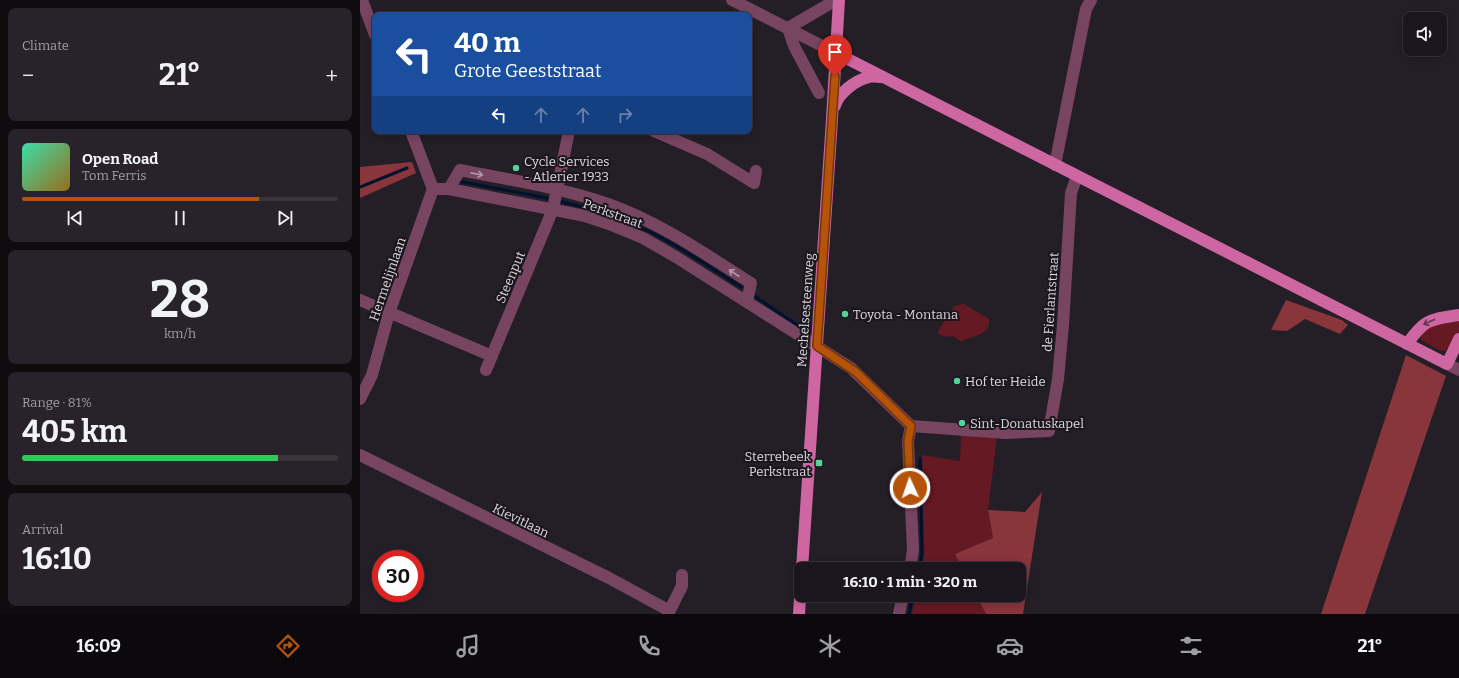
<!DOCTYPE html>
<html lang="en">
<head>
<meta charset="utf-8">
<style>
  :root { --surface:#1b161d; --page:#28232a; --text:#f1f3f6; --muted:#a09fa4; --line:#39353b; --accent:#b45309 }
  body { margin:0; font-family:Bitter,serif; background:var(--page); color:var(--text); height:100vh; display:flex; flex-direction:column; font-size:15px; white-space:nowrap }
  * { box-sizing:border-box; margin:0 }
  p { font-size:13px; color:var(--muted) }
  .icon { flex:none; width:22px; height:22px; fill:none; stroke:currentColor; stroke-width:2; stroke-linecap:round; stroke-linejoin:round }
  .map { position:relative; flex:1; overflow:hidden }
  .panel { display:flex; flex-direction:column; gap:8px; padding:8px; background:#0f0c10; width:360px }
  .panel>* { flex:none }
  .guide { position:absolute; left:12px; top:12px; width:380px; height:122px; border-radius:8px; box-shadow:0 2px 10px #0003,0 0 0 1px var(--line); background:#1a4fa0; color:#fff; overflow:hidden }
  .buttons { position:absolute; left:1043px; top:12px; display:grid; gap:8px }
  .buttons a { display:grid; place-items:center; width:44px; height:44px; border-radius:8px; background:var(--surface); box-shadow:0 2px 10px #0003,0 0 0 1px var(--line); font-size:20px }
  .speed { position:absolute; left:12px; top:550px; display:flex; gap:8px; font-size:20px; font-weight:700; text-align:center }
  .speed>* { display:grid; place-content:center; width:52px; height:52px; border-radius:50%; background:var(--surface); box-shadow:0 2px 10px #0003,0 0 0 1px var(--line); line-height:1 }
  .speed .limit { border:6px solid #d22; background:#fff; color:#111 }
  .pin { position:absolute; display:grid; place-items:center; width:34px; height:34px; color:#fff; margin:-41px -17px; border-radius:50% 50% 50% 0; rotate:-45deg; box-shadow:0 0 4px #0007 }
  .pin .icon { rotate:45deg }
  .me { position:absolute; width:44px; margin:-22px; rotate:357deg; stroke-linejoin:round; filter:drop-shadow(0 0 3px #0008) }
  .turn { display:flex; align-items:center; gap:14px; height:84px; padding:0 16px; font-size:18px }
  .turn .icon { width:52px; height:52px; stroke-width:2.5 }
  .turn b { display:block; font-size:28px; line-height:34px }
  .lanes { display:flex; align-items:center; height:38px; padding:0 16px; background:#0003; justify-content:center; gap:20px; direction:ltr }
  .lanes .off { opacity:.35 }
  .big { font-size:30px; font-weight:700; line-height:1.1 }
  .panel .tile { flex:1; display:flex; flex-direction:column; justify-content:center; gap:6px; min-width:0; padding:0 14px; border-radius:8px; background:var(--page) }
  .panel .dial { align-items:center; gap:0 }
  .dial b { font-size:52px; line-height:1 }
  .song { display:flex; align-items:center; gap:12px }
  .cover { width:48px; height:48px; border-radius:6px; background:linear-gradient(135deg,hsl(160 70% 55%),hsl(40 70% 35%)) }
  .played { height:4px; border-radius:2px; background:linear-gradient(90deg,var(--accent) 75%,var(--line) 75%) }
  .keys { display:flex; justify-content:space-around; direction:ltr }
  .heat { display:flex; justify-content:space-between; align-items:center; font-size:22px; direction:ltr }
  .charge { height:6px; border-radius:3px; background:linear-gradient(90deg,#34c759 81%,var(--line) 0) }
  .trip { position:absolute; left:434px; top:562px; width:232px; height:40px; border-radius:8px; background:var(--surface); box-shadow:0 2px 10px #0003,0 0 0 1px var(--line); font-weight:700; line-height:40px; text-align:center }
  .tabs { display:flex; height:64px; justify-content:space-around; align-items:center; background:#0b090c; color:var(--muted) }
  .tabs .icon { width:28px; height:28px }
  .tabs .active { color:var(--accent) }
  .tabs b { font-size:18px; color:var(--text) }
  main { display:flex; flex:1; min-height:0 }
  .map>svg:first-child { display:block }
  .green { fill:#651923 }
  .forest { fill:#88353c }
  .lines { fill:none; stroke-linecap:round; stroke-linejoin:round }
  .stream { stroke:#00112f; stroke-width:3 }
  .minor { stroke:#784561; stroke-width:12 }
  .major { stroke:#ce66a1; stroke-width:12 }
  .oneway { stroke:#b097a7 }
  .oneway2 { stroke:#633552 }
  .route-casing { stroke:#753606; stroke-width:10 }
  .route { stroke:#b45309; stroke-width:7 }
  .poi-dot { fill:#53d396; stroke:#1b151d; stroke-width:1.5 }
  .labels { text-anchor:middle; stroke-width:4; stroke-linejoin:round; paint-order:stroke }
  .poi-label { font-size:13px; fill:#dedae0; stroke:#1b151d; text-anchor:start }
  .street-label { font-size:13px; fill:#dedae0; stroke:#1b151d }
</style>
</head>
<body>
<main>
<section class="panel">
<div class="tile"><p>Climate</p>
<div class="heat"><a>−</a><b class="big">21°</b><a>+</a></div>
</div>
<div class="tile">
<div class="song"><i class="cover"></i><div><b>Open Road</b><p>Tom Ferris</p></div></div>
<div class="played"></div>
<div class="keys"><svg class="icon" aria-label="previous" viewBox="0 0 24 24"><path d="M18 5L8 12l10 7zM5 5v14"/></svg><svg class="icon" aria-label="pause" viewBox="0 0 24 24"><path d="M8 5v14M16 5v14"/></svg><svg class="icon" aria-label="next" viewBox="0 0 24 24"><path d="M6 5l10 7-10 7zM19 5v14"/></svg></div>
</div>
<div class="tile dial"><b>28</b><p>km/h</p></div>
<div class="tile"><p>Range · 81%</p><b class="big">405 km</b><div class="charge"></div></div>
<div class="tile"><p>Arrival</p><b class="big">16:10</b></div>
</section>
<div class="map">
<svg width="1099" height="614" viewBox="0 0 1099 614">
  <rect width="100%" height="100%" fill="#241e27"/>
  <!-- green -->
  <g class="green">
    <path d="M604 304 629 319C631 334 615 336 604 340L602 342 593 336 586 337 577 333 594 306Z"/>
    <path d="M1099 318V334L1085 351H1081L1061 340V331L1063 329Z"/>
    <path d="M601 434 637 437 628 510 633 538 595 554 603 569H562L564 548 562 455 600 461Z"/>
    <path d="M556 595H616L626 614H552Z"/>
  </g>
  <!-- forest -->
  <g class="forest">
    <path d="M52 162 56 173 0 198V167Z"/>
    <path d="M926 300 982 320 988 325 980 334 945 319 927 331 911 330Z"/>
    <path d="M1046 355 1086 376 1005 614H961Z"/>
    <path d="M682 492 663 614H626L616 595H659V569H603L595 554 633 538 628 510 665 512Z"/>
  </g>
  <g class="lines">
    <!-- stream -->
    <g class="stream">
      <path d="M98 181 187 198"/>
      <path d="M0 187 47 168"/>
      <path d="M199 201C229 208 258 217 286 230 319 245 350 268 381 287"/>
      <path d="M393 295 440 327"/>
      <path d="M559 569 562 555 560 459"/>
      <path d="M549 614 553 595"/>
    </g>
    <!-- minor -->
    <g class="minor">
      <path d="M2 0 15 35"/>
      <path d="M372 0 476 53"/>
      <path d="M428 28 434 46 459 93"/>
      <path d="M428 28 476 0"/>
      <path d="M51 131 73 189"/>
      <path d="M294 131 347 154 394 183 396 171"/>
      <path d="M695 165 726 9 731 0"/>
      <path d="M73 189H89L225 216 249 224 283 238 316 257 491 368 551 426 646 433 689 431 698 379 703 325 711 193 717 176"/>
      <path d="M89 189 100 170C149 180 200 187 248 204 299 222 345 254 391 283L387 302"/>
      <path d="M0 300 132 356"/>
      <path d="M1087 364 1099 370"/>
      <path d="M126 370 193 209 209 131"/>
      <path d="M0 399 12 375 29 313 73 189"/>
      <path d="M0 455 249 578 308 610"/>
      <path d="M550 569 553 550 548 441 551 426"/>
      <path d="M308 614 322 586V575"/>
      <path d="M539 614 543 595"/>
    </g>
    <!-- major -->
    <g class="major">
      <path d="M476 53 1087 364 1099 339"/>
      <path d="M475 106C478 93 496 80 509 77 513 76 518 77 522 77"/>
      <path d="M1047 344C1066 318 1069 320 1099 315"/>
      <path d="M442 569 472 119 479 0"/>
      <path d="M439 614 441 583"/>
    </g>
  </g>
  <!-- one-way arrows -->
  <defs><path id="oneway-shaft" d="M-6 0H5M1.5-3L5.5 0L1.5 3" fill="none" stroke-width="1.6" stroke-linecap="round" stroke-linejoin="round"/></defs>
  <g class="oneway">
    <use href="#oneway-shaft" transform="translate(117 174) rotate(11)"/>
    <use href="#oneway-shaft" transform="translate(374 273) rotate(-147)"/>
  </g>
  <use class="oneway2" href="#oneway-shaft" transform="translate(1069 322) rotate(156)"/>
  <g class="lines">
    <defs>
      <path id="route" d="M475 76 457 346 496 372 551 426 548 441 550 488"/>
    </defs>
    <!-- route casing -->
    <use href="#route" class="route-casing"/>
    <!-- route -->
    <use href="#route" class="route"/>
  </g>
  <!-- markers -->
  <g class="poi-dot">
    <circle cx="156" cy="168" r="4"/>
    <circle cx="485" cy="314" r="4"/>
    <circle cx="597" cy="381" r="4"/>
    <circle cx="602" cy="423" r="4"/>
    <rect x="455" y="459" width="8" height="8" rx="2"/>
  </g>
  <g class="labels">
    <!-- poi labels -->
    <g class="poi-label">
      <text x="164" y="166">Cycle Services<tspan x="164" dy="15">- Atlerier 1933</tspan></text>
      <text x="493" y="319">Toyota - Montana</text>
      <text x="605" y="386">Hof ter Heide</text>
      <text x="610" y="428">Sint-Donatuskapel</text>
      <text x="451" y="461" text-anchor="end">Sterrebeek<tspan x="451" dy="15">Perkstraat</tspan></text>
    </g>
    <!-- street labels -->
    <g class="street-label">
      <text transform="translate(253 213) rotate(20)" y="5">Perkstraat</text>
      <text transform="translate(150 277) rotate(-67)" y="5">Steenput</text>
      <text transform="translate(27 279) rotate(-71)" y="5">Hermelijnlaan</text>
      <text transform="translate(690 302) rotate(-86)" y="5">de Fierlantstraat</text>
      <text transform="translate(445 310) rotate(-86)" y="5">Mechelsesteenweg</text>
      <text transform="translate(161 520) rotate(26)" y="5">Kievitlaan</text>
    </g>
  </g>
</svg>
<div class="buttons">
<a><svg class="icon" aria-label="sound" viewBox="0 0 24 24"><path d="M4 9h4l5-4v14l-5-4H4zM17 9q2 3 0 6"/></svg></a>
</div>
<div class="speed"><div class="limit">30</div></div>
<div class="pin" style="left:475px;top:76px;background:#d93025"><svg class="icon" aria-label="arrive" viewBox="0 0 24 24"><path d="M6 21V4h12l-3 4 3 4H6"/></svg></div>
<svg class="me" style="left:550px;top:488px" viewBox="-20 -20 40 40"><circle r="17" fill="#b45309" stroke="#fff" stroke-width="3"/><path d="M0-11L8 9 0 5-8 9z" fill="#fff"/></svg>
<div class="trip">16:10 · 1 min · 320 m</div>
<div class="guide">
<div class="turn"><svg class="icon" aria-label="left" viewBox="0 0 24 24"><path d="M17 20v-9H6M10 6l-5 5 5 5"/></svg><div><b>40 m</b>Grote Geeststraat</div></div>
<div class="lanes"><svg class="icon" aria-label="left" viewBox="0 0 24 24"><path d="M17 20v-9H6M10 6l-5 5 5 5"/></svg><svg class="icon off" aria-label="ahead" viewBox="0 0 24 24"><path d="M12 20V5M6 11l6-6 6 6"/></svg><svg class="icon off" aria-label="ahead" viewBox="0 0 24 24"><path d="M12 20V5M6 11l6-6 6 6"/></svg><svg class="icon off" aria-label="right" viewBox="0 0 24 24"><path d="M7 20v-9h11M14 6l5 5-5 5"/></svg></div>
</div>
</div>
</main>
<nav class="tabs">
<b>16:09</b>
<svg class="icon active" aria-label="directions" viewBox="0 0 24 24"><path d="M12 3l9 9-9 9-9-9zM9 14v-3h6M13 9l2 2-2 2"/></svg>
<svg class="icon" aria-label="music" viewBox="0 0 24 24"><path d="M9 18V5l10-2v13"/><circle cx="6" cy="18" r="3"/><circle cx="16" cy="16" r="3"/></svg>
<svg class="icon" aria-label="phone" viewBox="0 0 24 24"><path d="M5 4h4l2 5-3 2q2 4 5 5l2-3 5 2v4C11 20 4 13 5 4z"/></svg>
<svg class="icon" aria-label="climate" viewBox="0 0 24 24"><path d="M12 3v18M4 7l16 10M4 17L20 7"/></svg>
<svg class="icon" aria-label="car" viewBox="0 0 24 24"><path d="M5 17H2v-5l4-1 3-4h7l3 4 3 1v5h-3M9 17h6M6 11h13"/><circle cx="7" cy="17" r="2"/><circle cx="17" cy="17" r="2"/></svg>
<svg class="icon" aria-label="filters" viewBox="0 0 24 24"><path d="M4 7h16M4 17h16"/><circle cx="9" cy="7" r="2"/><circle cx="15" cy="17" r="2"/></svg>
<b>21°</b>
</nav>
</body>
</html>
